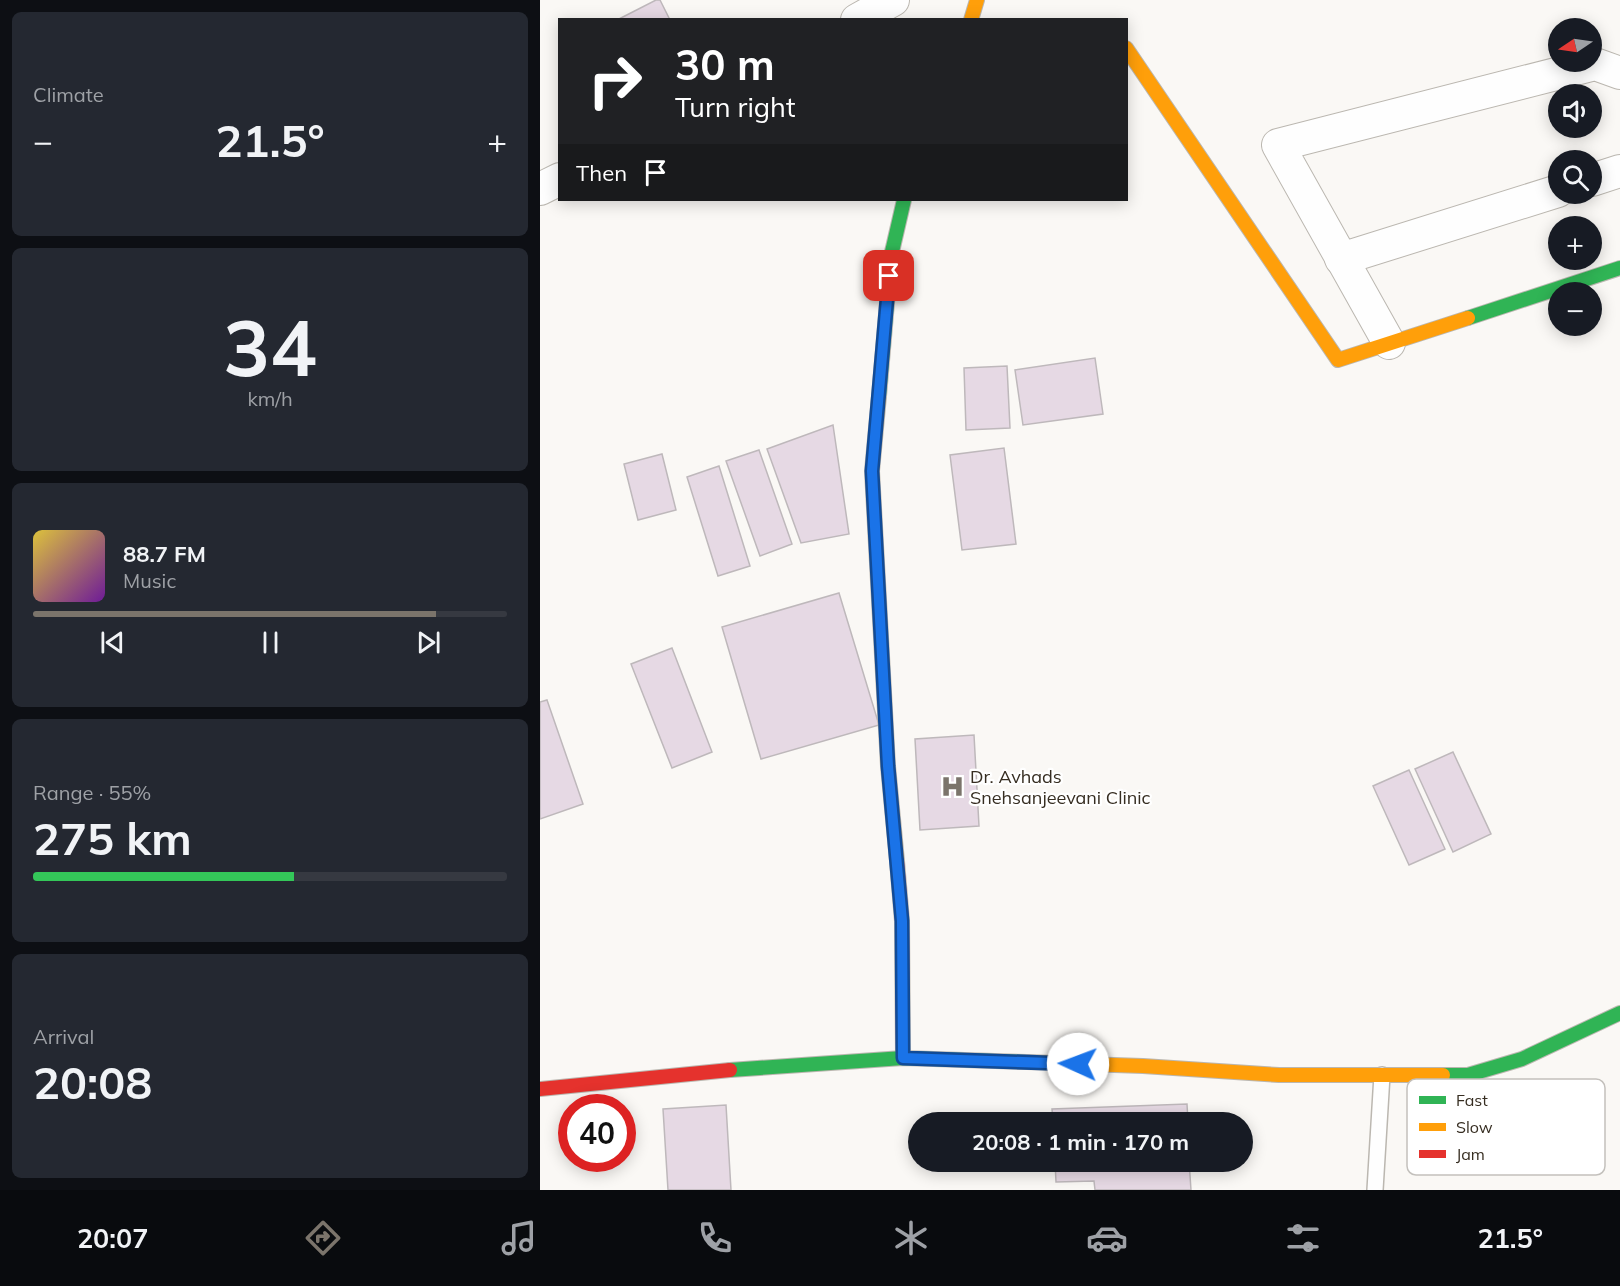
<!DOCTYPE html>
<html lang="en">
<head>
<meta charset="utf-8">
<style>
  :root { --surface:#171b24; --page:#242831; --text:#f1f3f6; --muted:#9ea1a6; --line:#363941; --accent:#7b746b }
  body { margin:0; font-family:Mulish,sans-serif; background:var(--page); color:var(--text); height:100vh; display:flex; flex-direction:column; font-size:22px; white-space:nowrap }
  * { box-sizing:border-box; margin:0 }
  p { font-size:20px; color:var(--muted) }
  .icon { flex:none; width:33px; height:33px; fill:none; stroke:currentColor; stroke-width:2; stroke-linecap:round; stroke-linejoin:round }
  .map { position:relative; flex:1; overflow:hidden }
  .panel { display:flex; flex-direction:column; gap:12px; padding:12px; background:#0d0f14; width:540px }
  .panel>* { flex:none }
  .banner { position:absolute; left:18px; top:18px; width:570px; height:183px; border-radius:0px; box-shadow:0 3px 15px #0003; background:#202124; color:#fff; overflow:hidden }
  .needle { width:39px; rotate:257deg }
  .fabs { position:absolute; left:1008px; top:18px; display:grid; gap:12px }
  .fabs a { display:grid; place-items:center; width:54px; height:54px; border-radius:50%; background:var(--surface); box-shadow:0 3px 15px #0003; font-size:30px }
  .speed { position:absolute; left:18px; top:1094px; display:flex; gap:12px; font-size:30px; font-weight:700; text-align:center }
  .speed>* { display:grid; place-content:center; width:78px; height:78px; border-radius:50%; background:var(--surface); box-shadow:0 3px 15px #0003; line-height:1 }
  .speed .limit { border:9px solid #d22; background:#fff; color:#111 }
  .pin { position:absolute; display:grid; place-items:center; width:51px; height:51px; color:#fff; margin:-26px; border-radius:12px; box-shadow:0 3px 9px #0006 }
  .me { position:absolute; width:66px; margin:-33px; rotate:272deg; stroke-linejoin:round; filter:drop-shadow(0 0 4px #0008) }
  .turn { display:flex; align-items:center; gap:21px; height:126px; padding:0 18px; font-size:27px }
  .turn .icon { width:78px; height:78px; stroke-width:2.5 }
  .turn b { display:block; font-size:42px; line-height:51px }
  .then { display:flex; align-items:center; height:57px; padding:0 18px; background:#0003; gap:12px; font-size:22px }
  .big { font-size:45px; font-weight:700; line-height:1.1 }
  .panel .card { flex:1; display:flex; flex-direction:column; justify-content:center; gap:9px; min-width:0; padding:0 21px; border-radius:9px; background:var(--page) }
  .panel .dial { align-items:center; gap:0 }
  .dial b { font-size:78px; line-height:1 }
  .song { display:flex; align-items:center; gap:18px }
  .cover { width:72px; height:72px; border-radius:9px; background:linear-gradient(135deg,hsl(50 70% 55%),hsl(280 70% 35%)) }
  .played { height:6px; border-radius:3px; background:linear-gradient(90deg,var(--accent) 85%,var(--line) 85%) }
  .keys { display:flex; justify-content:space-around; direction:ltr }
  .heat { display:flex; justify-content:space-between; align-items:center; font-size:33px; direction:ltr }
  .charge { height:9px; border-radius:4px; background:linear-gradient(90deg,#34c759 55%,var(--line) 0) }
  .trip { position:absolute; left:368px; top:1112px; width:345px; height:60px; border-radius:30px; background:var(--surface); box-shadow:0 3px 15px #0003; font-weight:700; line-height:60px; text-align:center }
  .dock { display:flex; height:96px; justify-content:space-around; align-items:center; background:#090b0e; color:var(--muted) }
  .dock .icon { width:42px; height:42px }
  .dock .active { color:var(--accent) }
  .dock b { font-size:27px; color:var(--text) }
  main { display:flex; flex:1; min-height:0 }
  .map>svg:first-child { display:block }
  .building { fill:#e6d9e4; stroke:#beb8bb; stroke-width:1.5 }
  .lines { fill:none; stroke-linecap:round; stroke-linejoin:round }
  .lane-casing { stroke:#bbb7b0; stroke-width:18 }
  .street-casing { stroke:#bbb7b0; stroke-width:34 }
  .fast-casing { stroke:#bbb7b0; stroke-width:16 }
  .slow-casing { stroke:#bbb7b0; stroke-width:16 }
  .jam-casing { stroke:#bbb7b0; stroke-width:16 }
  .lane { stroke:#fefefe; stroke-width:15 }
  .street { stroke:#fefefe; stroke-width:32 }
  .fast { stroke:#30b455; stroke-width:14 }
  .slow { stroke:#ff9f0a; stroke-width:14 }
  .jam { stroke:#e5322d; stroke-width:14 }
  .route-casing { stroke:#114b97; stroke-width:15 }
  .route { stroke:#1a73e8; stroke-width:10 }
  .labels { text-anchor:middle; stroke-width:4.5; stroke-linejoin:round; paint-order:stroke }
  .poi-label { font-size:18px; fill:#362d21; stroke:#fff; text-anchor:start }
  .key { fill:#fff; stroke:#c3c0bc; stroke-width:1.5 }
  .key-label { font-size:16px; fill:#362d21 }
</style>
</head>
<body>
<main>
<section class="panel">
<div class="card"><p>Climate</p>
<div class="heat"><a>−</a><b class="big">21.5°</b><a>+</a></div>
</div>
<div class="card dial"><b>34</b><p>km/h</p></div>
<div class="card">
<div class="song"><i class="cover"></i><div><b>88.7 FM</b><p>Music</p></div></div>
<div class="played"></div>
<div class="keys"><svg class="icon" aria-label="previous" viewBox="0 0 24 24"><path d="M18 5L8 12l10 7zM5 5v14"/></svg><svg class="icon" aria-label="pause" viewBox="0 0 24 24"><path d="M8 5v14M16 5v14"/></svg><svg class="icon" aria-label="next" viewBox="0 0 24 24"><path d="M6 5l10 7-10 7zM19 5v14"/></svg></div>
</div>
<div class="card"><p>Range · 55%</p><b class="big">275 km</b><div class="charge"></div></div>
<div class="card"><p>Arrival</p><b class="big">20:08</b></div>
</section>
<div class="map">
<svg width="1080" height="1190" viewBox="0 0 1080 1190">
  <rect width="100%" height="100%" fill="#faf8f5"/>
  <!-- building -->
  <g class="building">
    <path d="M116 0H120L130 20H77Z"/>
    <path d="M555 358 563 414 483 425 475 370Z"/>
    <path d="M467 366 470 428 426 430 424 368Z"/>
    <path d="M293 425 309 534 261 543 227 449Z"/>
    <path d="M464 448 476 544 422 550 410 455Z"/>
    <path d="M219 450 252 544 220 556 186 461Z"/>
    <path d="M122 454 136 510 98 520 84 464Z"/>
    <path d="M179 466 210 566 178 576 147 477Z"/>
    <path d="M299 593 339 725 221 759 182 627Z"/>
    <path d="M132 648 172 752 132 768 91 664Z"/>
    <path d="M7 700 43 804 0 819V702Z"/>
    <path d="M434 735 439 826 380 830 375 739Z"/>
    <path d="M913 752 951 834 913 852 875 769Z"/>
    <path d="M869 770 905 849 869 865 833 786Z"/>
    <path d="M647 1104 648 1122H513L512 1109Z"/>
    <path d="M186 1105 191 1190H128L123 1109Z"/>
    <path d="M515 1161H649L651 1190H555L554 1181 516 1182Z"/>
  </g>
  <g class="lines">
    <defs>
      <path id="lane" d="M835 1190 842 1075"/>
      <g id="street">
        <path d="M317 20 353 0"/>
        <path d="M1052 180 1080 171"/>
        <path d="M0 189 20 179"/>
        <path d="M801 259 1018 191"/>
        <path d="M849 343 738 145 1055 64 1080 73"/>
      </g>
      <g id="fast">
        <path d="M928 318 1080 268"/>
        <path d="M339 396 351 256 364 200"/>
        <path d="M190 1070 363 1058 487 1062"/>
        <path d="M903 1075H928L982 1059 1080 1013"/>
      </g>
      <g id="slow">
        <path d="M431 20 437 0"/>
        <path d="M586 48 798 360 928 318"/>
        <path d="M339 396 332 471 348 766 357 861"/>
        <path d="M487 1062 603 1066 739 1075H903"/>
      </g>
      <g id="jam">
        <path d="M357 861 362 921 363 1058"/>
        <path d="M0 1089 190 1070"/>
      </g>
    </defs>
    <!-- lane casing -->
    <use href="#lane" class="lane-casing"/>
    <!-- street casing -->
    <use href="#street" class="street-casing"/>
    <!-- fast casing -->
    <use href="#fast" class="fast-casing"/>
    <!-- slow casing -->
    <use href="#slow" class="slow-casing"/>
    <!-- jam casing -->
    <use href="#jam" class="jam-casing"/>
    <!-- lane -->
    <use href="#lane" class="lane"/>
    <!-- street -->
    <use href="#street" class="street"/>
    <!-- fast -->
    <use href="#fast" class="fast"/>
    <!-- slow -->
    <use href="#slow" class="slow"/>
    <!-- jam -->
    <use href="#jam" class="jam"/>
  </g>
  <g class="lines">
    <defs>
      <path id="route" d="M349 276 332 471 348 766 362 921 363 1058 538 1064"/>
    </defs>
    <!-- route casing -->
    <use href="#route" class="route-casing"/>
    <!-- route -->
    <use href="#route" class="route"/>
  </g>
  <!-- icons -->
  <defs>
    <symbol id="hospital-bare" viewBox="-9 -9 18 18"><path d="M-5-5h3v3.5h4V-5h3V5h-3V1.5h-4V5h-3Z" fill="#7b746b" stroke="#fff" stroke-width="2.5" paint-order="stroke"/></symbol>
  </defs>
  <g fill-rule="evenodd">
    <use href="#hospital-bare" x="396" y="770" width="33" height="33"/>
  </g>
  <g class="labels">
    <!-- poi labels -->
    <g class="poi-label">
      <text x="430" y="783">Dr. Avhads<tspan x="430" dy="21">Snehsanjeevani Clinic</tspan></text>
    </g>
  </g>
  <!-- legend -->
  <rect x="867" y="1079" width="198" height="96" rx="9" class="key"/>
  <rect x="879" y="1096" width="27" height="8" fill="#30b455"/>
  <rect x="879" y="1123" width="27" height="8" fill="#ff9f0a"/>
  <rect x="879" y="1150" width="27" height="8" fill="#e5322d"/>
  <g class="key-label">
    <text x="916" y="1106">Fast</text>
    <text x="916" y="1133">Slow</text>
    <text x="916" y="1160">Jam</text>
  </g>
</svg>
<div class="fabs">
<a><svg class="needle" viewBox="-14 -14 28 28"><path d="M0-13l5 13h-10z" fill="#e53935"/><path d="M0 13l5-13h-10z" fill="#9ea1a6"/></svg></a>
<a><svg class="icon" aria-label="sound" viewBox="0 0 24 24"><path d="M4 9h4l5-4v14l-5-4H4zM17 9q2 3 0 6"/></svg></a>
<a><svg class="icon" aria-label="search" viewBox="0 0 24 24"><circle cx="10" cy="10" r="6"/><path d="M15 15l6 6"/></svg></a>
<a>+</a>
<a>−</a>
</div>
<div class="speed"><div class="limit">40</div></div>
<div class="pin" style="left:349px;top:276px;background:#d93025"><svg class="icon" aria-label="arrive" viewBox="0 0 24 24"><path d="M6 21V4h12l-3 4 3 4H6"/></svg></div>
<svg class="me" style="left:538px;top:1064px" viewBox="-20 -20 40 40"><circle r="19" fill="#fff"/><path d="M0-13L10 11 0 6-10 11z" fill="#1a73e8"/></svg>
<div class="trip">20:08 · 1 min · 170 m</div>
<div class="banner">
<div class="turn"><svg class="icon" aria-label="right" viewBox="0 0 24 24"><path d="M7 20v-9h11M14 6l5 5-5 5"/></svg><div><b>30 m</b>Turn right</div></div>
<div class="then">Then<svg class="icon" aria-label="arrive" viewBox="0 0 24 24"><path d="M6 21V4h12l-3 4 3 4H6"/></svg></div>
</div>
</div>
</main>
<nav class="dock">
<b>20:07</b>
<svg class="icon active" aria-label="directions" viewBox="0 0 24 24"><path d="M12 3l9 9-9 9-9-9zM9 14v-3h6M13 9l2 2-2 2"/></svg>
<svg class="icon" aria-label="music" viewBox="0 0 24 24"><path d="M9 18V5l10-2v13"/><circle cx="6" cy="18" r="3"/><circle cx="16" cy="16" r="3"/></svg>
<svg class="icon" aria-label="phone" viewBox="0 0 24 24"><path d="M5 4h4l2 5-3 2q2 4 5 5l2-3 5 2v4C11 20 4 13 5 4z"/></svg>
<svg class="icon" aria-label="climate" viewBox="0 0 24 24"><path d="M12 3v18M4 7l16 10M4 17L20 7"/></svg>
<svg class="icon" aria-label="car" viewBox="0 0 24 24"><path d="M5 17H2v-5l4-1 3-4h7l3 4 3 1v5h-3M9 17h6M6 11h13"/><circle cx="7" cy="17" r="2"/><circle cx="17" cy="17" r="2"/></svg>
<svg class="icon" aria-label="filters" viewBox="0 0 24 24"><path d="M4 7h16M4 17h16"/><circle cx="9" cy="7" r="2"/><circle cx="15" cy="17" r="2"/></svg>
<b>21.5°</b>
</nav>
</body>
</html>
